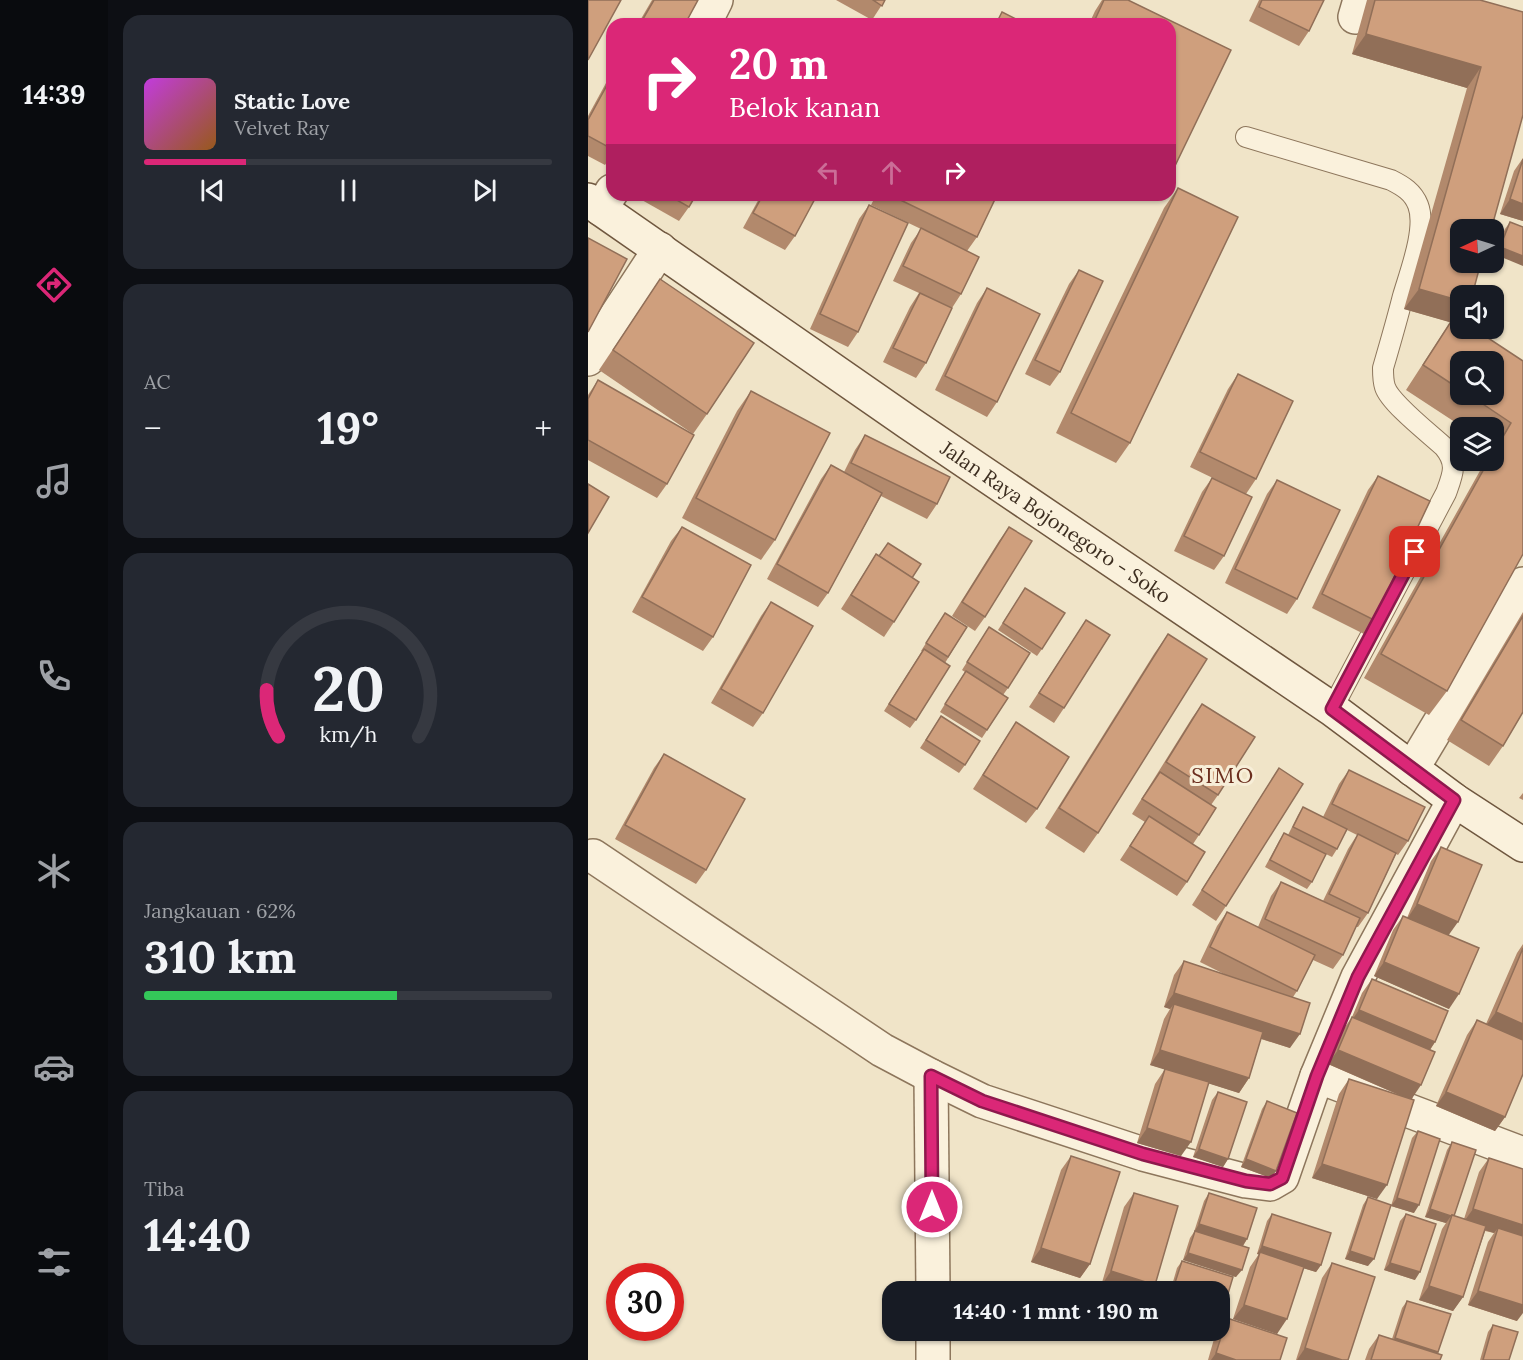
<!DOCTYPE html>
<html lang="id">
<head>
<meta charset="utf-8">
<style>
  :root { --surface:#171b24; --page:#242831; --text:#f1f3f6; --muted:#9ea1a6; --line:#363941; --accent:#db2777 }
  body { margin:0; font-family:Lora,serif; background:var(--page); color:var(--text); height:100vh; display:flex; flex-direction:column; font-size:22px; white-space:nowrap }
  * { box-sizing:border-box; margin:0 }
  p { font-size:20px; color:var(--muted) }
  .icon { flex:none; width:33px; height:33px; fill:none; stroke:currentColor; stroke-width:2; stroke-linecap:round; stroke-linejoin:round }
  .map { position:relative; flex:1; overflow:hidden }
  .drawer { display:flex; flex-direction:column; gap:15px; padding:15px; background:#0d0f14; width:480px }
  .drawer>* { flex:none }
  .guide { position:absolute; left:18px; top:18px; width:570px; height:183px; border-radius:18px; box-shadow:0 2px 4px #0004; background:#db2777; color:#fff; overflow:hidden }
  .needle { width:39px; rotate:266deg }
  .tools { position:absolute; left:862px; top:219px; display:grid; gap:12px }
  .tools a { display:grid; place-items:center; width:54px; height:54px; border-radius:12px; background:var(--surface); box-shadow:0 2px 4px #0004; font-size:30px }
  .speed { position:absolute; left:18px; top:1263px; display:flex; gap:12px; font-size:30px; font-weight:700; text-align:center }
  .speed>* { display:grid; place-content:center; width:78px; height:78px; border-radius:50%; background:var(--surface); box-shadow:0 2px 4px #0004; line-height:1 }
  .speed .limit { border:9px solid #d22; background:#fff; color:#111 }
  .pin { position:absolute; display:grid; place-items:center; width:51px; height:51px; color:#fff; margin:-26px; border-radius:12px; box-shadow:0 3px 9px #0006 }
  .me { position:absolute; width:66px; margin:-33px; rotate:0deg; stroke-linejoin:round; filter:drop-shadow(0 0 4px #0008) }
  .turn { display:flex; align-items:center; gap:21px; height:126px; padding:0 24px; font-size:27px }
  .turn .icon { width:78px; height:78px; stroke-width:2.5 }
  .turn b { display:block; font-size:42px; line-height:51px }
  .lanes { display:flex; align-items:center; height:57px; padding:0 24px; background:#0003; justify-content:center; gap:30px; direction:ltr }
  .lanes .off { opacity:.35 }
  .big { font-size:45px; font-weight:800; line-height:1.1 }
  .drawer .card { flex:1; display:flex; flex-direction:column; justify-content:center; gap:9px; min-width:0; padding:0 21px; border-radius:18px; background:var(--page) }
  .drawer .dial { align-items:center; gap:0 }
  .dial svg { height:156px; overflow:visible; fill:none; stroke:var(--line); stroke-width:7; stroke-linecap:round; text-anchor:middle }
  .dial text { fill:var(--text); stroke:none }
  .song { display:flex; align-items:center; gap:18px }
  .cover { width:72px; height:72px; border-radius:9px; background:linear-gradient(135deg,hsl(290 70% 55%),hsl(30 70% 35%)) }
  .played { height:6px; border-radius:3px; background:linear-gradient(90deg,var(--accent) 25%,var(--line) 25%) }
  .keys { display:flex; justify-content:space-around; direction:ltr }
  .heat { display:flex; justify-content:space-between; align-items:center; font-size:33px; direction:ltr }
  .charge { height:9px; border-radius:4px; background:linear-gradient(90deg,#34c759 62%,var(--line) 0) }
  .trip { position:absolute; left:294px; top:1281px; width:348px; height:60px; border-radius:18px; background:var(--surface); box-shadow:0 2px 4px #0004; font-weight:800; line-height:60px; text-align:center }
  main { display:flex; flex:1; min-height:0 }
  .dock { display:flex; flex-direction:column; width:108px; justify-content:space-around; align-items:center; background:#090b0e; color:var(--muted) }
  .dock .icon { width:42px; height:42px }
  .dock .on { color:var(--accent) }
  .dock b { font-size:27px; color:var(--text) }
  .map>svg:first-child { display:block }
  .lines { fill:none; stroke-linecap:round; stroke-linejoin:round }
  .lane-casing { stroke:#8d765c; stroke-width:22 }
  .street-casing { stroke:#8d765c; stroke-width:36 }
  .secondary-casing { stroke:#6f573f; stroke-width:36 }
  .lane { stroke:#faf1dc; stroke-width:20 }
  .street { stroke:#faf1dc; stroke-width:33 }
  .secondary { stroke:#faf1dc; stroke-width:33 }
  .wall { fill:#b2896c; fill-rule:evenodd }
  .shaded-wall { fill:#916f58 }
  .building { fill:#cf9f7d; stroke:#916f58; stroke-width:1.5 }
  .route-casing { stroke:#8e194d; stroke-width:15 }
  .route { stroke:#db2777; stroke-width:10 }
  .labels { text-anchor:middle; stroke-width:6; stroke-linejoin:round; paint-order:stroke }
  .street-label { font-size:20px; fill:#3d2e20; stroke:#f7eed8 }
  .quarter-label { font-size:22px; letter-spacing:1.5px; fill:#6b2e1e; stroke:#f7eed8 }
</style>
</head>
<body>
<main>
<nav class="dock">
<b>14:39</b>
<svg class="icon on" aria-label="directions" viewBox="0 0 24 24"><path d="M12 3l9 9-9 9-9-9zM9 14v-3h6M13 9l2 2-2 2"/></svg>
<svg class="icon" aria-label="music" viewBox="0 0 24 24"><path d="M9 18V5l10-2v13"/><circle cx="6" cy="18" r="3"/><circle cx="16" cy="16" r="3"/></svg>
<svg class="icon" aria-label="phone" viewBox="0 0 24 24"><path d="M5 4h4l2 5-3 2q2 4 5 5l2-3 5 2v4C11 20 4 13 5 4z"/></svg>
<svg class="icon" aria-label="climate" viewBox="0 0 24 24"><path d="M12 3v18M4 7l16 10M4 17L20 7"/></svg>
<svg class="icon" aria-label="car" viewBox="0 0 24 24"><path d="M5 17H2v-5l4-1 3-4h7l3 4 3 1v5h-3M9 17h6M6 11h13"/><circle cx="7" cy="17" r="2"/><circle cx="17" cy="17" r="2"/></svg>
<svg class="icon" aria-label="filters" viewBox="0 0 24 24"><path d="M4 7h16M4 17h16"/><circle cx="9" cy="7" r="2"/><circle cx="15" cy="17" r="2"/></svg>
</nav>
<section class="drawer">
<div class="card">
<div class="song"><i class="cover"></i><div><b>Static Love</b><p>Velvet Ray</p></div></div>
<div class="played"></div>
<div class="keys"><svg class="icon" aria-label="previous" viewBox="0 0 24 24"><path d="M18 5L8 12l10 7zM5 5v14"/></svg><svg class="icon" aria-label="pause" viewBox="0 0 24 24"><path d="M8 5v14M16 5v14"/></svg><svg class="icon" aria-label="next" viewBox="0 0 24 24"><path d="M6 5l10 7-10 7zM19 5v14"/></svg></div>
</div>
<div class="card"><p>AC</p>
<div class="heat"><a>−</a><b class="big">19°</b><a>+</a></div>
</div>
<div class="card dial"><svg viewBox="0 0 100 80">
<path d="M14 69A42 42 0 1 1 86 69"/>
<path d="M14 69A42 42 0 0 1 8 45" stroke="#db2777"/>
<text x="50" y="56" font-size="32" font-weight="700">20</text>
<text x="50" y="72" font-size="11">km/h</text>
</svg></div>
<div class="card"><p>Jangkauan · 62%</p><b class="big">310 km</b><div class="charge"></div></div>
<div class="card"><p>Tiba</p><b class="big">14:40</b></div>
</section>
<div class="map">
<svg width="935" height="1360" viewBox="0 0 935 1360">
  <rect width="100%" height="100%" fill="#f0e4c8"/>
  <g class="lines">
    <defs>
      <path id="lane" d="M658 137 803 180C815 186 825 192 830 205 839 228 822 272 815 296 809 320 802 344 795 368 795 375 795 381 797 387 802 403 842 434 856 447 870 464 865 474 858 493L744 709"/>
      <g id="street">
        <path d="M767 17 772 0"/>
        <path d="M116 24 128 0"/>
        <path d="M13 209 24 191"/>
        <path d="M0 359 72 249"/>
        <path d="M824 769 935 584"/>
        <path d="M5 856 294 1050 343 1076 394 1101 555 1154 658 1181 682 1184 694 1177 729 1076 770 977 866 800"/>
        <path d="M343 1076 345 1292"/>
        <path d="M729 1076 935 1154"/>
        <path d="M345 1330V1360"/>
      </g>
      <g id="secondary">
        <path id="s1" d="M0 200 321 423 744 709 866 800 935 845"/>
      </g>
    </defs>
    <!-- lane casing -->
    <use href="#lane" class="lane-casing"/>
    <!-- street casing -->
    <use href="#street" class="street-casing"/>
    <!-- secondary casing -->
    <use href="#secondary" class="secondary-casing"/>
    <!-- lane -->
    <use href="#lane" class="lane"/>
    <!-- street -->
    <use href="#street" class="street"/>
    <!-- secondary -->
    <use href="#secondary" class="secondary"/>
  </g>
  <!-- wall -->
  <g class="wall">
    <path d="M64 0H110L97 24H50Z"/>
    <path d="M248 0H297L284 20Z"/>
    <path d="M514 0H540L643 50 582 175V24H501L507 11Z"/>
    <path d="M671 0H736L721 31 711 46 661 21Z"/>
    <path d="M779 0H892L935 12 873 296V316L871 320 935 361V554L859 691 841 715 776 678 898 460H906V428H876L818 390 862 322 816 309 879 88 764 54ZM873 362 906 394H873Z"/>
    <path d="M24 72V155L17 165 0 156V116Z"/>
    <path d="M935 158V221L912 214 926 171Z"/>
    <path d="M590 188 542 443 528 463 468 433 576 208Z"/>
    <path d="M45 195H108L101 207 91 221Z"/>
    <path d="M173 195H229L207 236 197 250 155 228Z"/>
    <path d="M288 195H409L389 237 379 251 373 294 364 308 338 363 328 378 295 362 322 307 331 293 305 281 323 243 333 229 283 205Z"/>
    <path d="M281 205 270 332 260 347 222 329 271 219Z"/>
    <path d="M922 222 935 227 906 254 917 229Z"/>
    <path d="M491 270 472 372 462 386 437 374 481 284Z"/>
    <path d="M72 279 119 414 105 434 11 370Z"/>
    <path d="M399 288 409 402 399 417 347 390 389 303Z"/>
    <path d="M650 374 668 479 658 494 602 467 640 389Z"/>
    <path d="M10 380 79 484 69 498 0 460V395Z"/>
    <path d="M163 391 187 540 173 560 94 518 149 411Z"/>
    <path d="M277 435 349 504 339 519 293 496 240 593 230 607 179 579 233 479 243 465 256 472 267 450Z"/>
    <path d="M790 476 786 620 776 634 724 608 780 490Z"/>
    <path d="M624 478 636 556 626 570 586 551 614 492Z"/>
    <path d="M689 480 709 599 699 614 637 583 679 494Z"/>
    <path d="M94 527 125 637 115 651 44 612 83 541Z"/>
    <path d="M421 527 397 617 387 631 364 616 411 541Z"/>
    <path d="M288 554 324 578 306 622 296 637 253 609Z"/>
    <path d="M437 588 454 649 449 656 410 630Z"/>
    <path d="M183 602 175 713 165 727 123 703 173 616Z"/>
    <path d="M935 612V712L915 746 901 766 859 740Z"/>
    <path d="M357 613 379 627 357 663 328 720 322 728 296 711 334 651H333Z"/>
    <path d="M498 620 476 708 466 723 441 707Z"/>
    <path d="M401 627 420 688 415 695 420 698 394 738 352 712 377 672 374 670Z"/>
    <path d="M580 634 510 833 496 853 457 828 566 654Z"/>
    <path d="M614 704 630 795 623 805 611 835 605 844 599 882 589 896 532 860 557 822 544 814 604 718Z"/>
    <path d="M353 716 377 765 371 773 332 748Z"/>
    <path d="M428 722 449 809 438 823 385 789Z"/>
    <path d="M76 754 118 870 108 884 27 839 66 768Z"/>
    <path d="M691 768 638 906 628 921 604 905Z"/>
    <path d="M761 770 820 841 810 855 808 854 780 913 770 927H768L755 955 745 969 725 960 709 991 705 997 702 1048 673 1039 661 1078 651 1093 620 1083 593 1156 549 1143 567 1084 577 1069 562 1065 576 1019 582 1009 576 1007 586 975 596 961 636 974 612 962 629 926 639 912 670 927 683 896 693 882 735 901 760 849 769 835 759 830 749 849 744 857 707 839 724 882 719 889 677 867 691 841 696 833 700 835 710 815 715 807 735 817 751 784Z"/>
    <path d="M935 793V800L931 798Z"/>
    <path d="M853 847 861 935V1009L786 976 805 930 815 916 819 918 843 861Z"/>
    <path d="M935 944V1074L917 1117 907 1131 848 1106 879 1035 889 1020 898 1024 929 953Z"/>
    <path d="M784 979 847 1042 842 1050 824 1099 789 1199 724 1178 751 1094 761 1079 813 1096 740 1064 754 1031 764 1017 774 993Z"/>
    <path d="M630 1092 640 1159 635 1167 605 1157 624 1100Z"/>
    <path d="M679 1101 688 1171 683 1178 653 1167 674 1109Z"/>
    <path d="M830 1131 826 1213 803 1206 824 1138Z"/>
    <path d="M864 1142 866 1216 876 1219 891 1172 901 1158 929 1321 880 1305 900 1242 906 1233 897 1231 875 1297 865 1311 831 1300 854 1229 858 1223 837 1217 859 1150Z"/>
    <path d="M483 1156 502 1264 492 1278 443 1262 473 1170Z"/>
    <path d="M546 1193 567 1285 513 1286 536 1207Z"/>
    <path d="M621 1193 659 1239 655 1246 648 1277 595 1260 602 1238 606 1232 616 1201Z"/>
    <path d="M780 1197V1266L757 1259 775 1205Z"/>
    <path d="M684 1214 733 1265 728 1272 715 1268 689 1334 645 1319 662 1267 671 1254H669L679 1221Z"/>
    <path d="M818 1214 827 1280 796 1270 812 1221Z"/>
    <path d="M594 1261 632 1292H582L589 1268Z"/>
    <path d="M744 1263 760 1360H708L734 1278Z"/>
    <path d="M819 1301 850 1352 849 1353 852 1360H777L781 1349 791 1335 804 1339 814 1308Z"/>
    <path d="M639 1318 692 1360H620L628 1332 630 1330H632V1328Z"/>
    <path d="M905 1325 921 1360H892L900 1332Z"/>
  </g>
  <!-- shaded-wall -->
  <g class="shaded-wall">
    <path d="M778 34 893 67 879 88 764 54Z"/>
    <path d="M922 199 935 204V221L912 214Z"/>
    <path d="M912 247 935 256V266L906 254Z"/>
    <path d="M831 289 873 301V316L868 324 816 309Z"/>
    <path d="M829 904 870 922 860 936 819 919Z"/>
    <path d="M796 962 871 994 861 1009 786 976Z"/>
    <path d="M586 993 712 1034 702 1048 584 1010 586 1004 582 1009 576 1007Z"/>
    <path d="M771 1010 847 1042 837 1057 761 1024Z"/>
    <path d="M908 1012 935 1024V1043L897 1027Z"/>
    <path d="M572 1050 661 1078 651 1093 562 1065Z"/>
    <path d="M750 1050 833 1085 823 1100 740 1064Z"/>
    <path d="M858 1092 917 1117 907 1131 848 1106Z"/>
    <path d="M559 1128 603 1142 593 1156 549 1143Z"/>
    <path d="M611 1149 640 1159 635 1167 605 1157Z"/>
    <path d="M658 1159 688 1171 683 1178 653 1167Z"/>
    <path d="M734 1164 799 1185 789 1199 724 1178Z"/>
    <path d="M809 1198 831 1205 826 1213 803 1206Z"/>
    <path d="M842 1209 863 1216 858 1223 837 1217Z"/>
    <path d="M885 1209 935 1225V1243L910 1228 906 1233 875 1223Z"/>
    <path d="M611 1224 659 1239 654 1247 606 1232Z"/>
    <path d="M674 1246 733 1265 728 1272 669 1254Z"/>
    <path d="M453 1248 502 1264 492 1278 443 1262Z"/>
    <path d="M762 1251 786 1259 780 1266 757 1259Z"/>
    <path d="M600 1253 654 1270 648 1277 595 1260Z"/>
    <path d="M802 1263 832 1272 827 1280 796 1270Z"/>
    <path d="M523 1271 567 1285 562 1292H532L513 1286Z"/>
    <path d="M841 1286 875 1297 865 1311 831 1300Z"/>
    <path d="M890 1291 935 1305V1313L929 1321 880 1305Z"/>
    <path d="M656 1305 699 1319 689 1334 645 1319Z"/>
    <path d="M807 1338 850 1352 845 1360 802 1346Z"/>
    <path d="M717 1348 754 1360H709Z"/>
    <path d="M628 1353 648 1360H623Z"/>
  </g>
  <!-- building -->
  <g class="building">
    <path d="M0 0H33L0 60Z"/>
    <path d="M66 0H110L97 24H52Z"/>
    <path d="M285 0H297L294 6Z"/>
    <path d="M516 0H540L643 50 584 172 582 171V24H505Z"/>
    <path d="M674 0H736L721 31 671 7Z"/>
    <path d="M787 0H892L935 12V115L903 230H873V262H893L884 296H873V301L831 289 893 67 778 34Z"/>
    <path d="M414 12 438 24H408Z"/>
    <path d="M24 76V149L0 136V120Z"/>
    <path d="M935 159V204L922 199Z"/>
    <path d="M590 188 650 217 542 443 483 413Z"/>
    <path d="M80 195H108L101 207Z"/>
    <path d="M175 195H229L207 236 165 213Z"/>
    <path d="M302 195H409L389 237Z"/>
    <path d="M281 205 320 223 270 332 232 314Z"/>
    <path d="M922 222 935 227V256L912 247Z"/>
    <path d="M333 228 391 257 373 294 315 266Z"/>
    <path d="M0 238 39 259 0 332Z"/>
    <path d="M491 270 515 281 472 372 447 360Z"/>
    <path d="M72 279 166 343 119 414 25 350Z"/>
    <path d="M399 288 452 314 409 402 357 376Z"/>
    <path d="M332 293 364 308 338 363 305 348Z"/>
    <path d="M866 317 873 321V328H885L935 361V554L859 691 793 654 901 460H906V452L923 423 880 394H906V362H873V390L835 365Z"/>
    <path d="M650 374 705 401 668 479 612 452Z"/>
    <path d="M10 380 106 435 79 484 0 440V399Z"/>
    <path d="M163 391 242 433 187 540 108 498Z"/>
    <path d="M277 435 362 477 349 504 263 463Z"/>
    <path d="M243 465 294 493 240 593 189 564Z"/>
    <path d="M790 476 842 501 786 620 734 594Z"/>
    <path d="M624 478 664 497 636 556 596 536Z"/>
    <path d="M689 480 752 510 709 599 647 569Z"/>
    <path d="M0 484 21 497 0 533Z"/>
    <path d="M94 527 163 565 125 637 54 597Z"/>
    <path d="M421 527 444 541 397 617 374 602Z"/>
    <path d="M300 543 333 564 324 578 291 556Z"/>
    <path d="M288 554 331 582 306 622 263 595Z"/>
    <path d="M437 588 477 613 454 649 415 623Z"/>
    <path d="M183 602 225 626 175 713 133 689Z"/>
    <path d="M357 613 379 627 360 657 338 643Z"/>
    <path d="M935 616V712L915 746 873 720Z"/>
    <path d="M498 620 522 635 476 708 451 693Z"/>
    <path d="M401 627 442 653 420 688 379 662Z"/>
    <path d="M580 634 619 659 510 833 471 808Z"/>
    <path d="M336 649 362 666 328 720 301 704Z"/>
    <path d="M378 671 420 698 399 730 357 704Z"/>
    <path d="M614 704 667 737 630 795 578 762Z"/>
    <path d="M353 716 392 741 377 765 338 740Z"/>
    <path d="M428 722 481 757 449 809 395 775Z"/>
    <path d="M76 754 157 799 118 870 37 825Z"/>
    <path d="M691 768 715 784 638 906 614 890Z"/>
    <path d="M761 770 837 807 820 841 744 804Z"/>
    <path d="M572 772 628 808 611 835 554 799Z"/>
    <path d="M715 807 759 829 749 849 705 827Z"/>
    <path d="M561 816 617 852 599 882 542 846Z"/>
    <path d="M696 833 738 854 724 882 682 860Z"/>
    <path d="M770 834 808 853 780 913 741 894Z"/>
    <path d="M853 847 894 865 870 922 829 904Z"/>
    <path d="M693 882 772 918 755 955 677 919Z"/>
    <path d="M639 912 727 955 709 991 622 947Z"/>
    <path d="M815 916 891 948 871 994 796 962Z"/>
    <path d="M935 948V1024L908 1012Z"/>
    <path d="M596 961 722 1003 712 1034 586 993Z"/>
    <path d="M784 979 860 1011 847 1042 771 1010Z"/>
    <path d="M586 1004 675 1032 661 1078 572 1050Z"/>
    <path d="M764 1017 847 1052 833 1085 750 1050Z"/>
    <path d="M889 1020 935 1040V1074L917 1117 858 1092Z"/>
    <path d="M577 1069 621 1082 603 1142 559 1128Z"/>
    <path d="M761 1079 826 1100 799 1185 734 1164Z"/>
    <path d="M630 1092 659 1102 640 1159 611 1149Z"/>
    <path d="M679 1101 709 1113 688 1171 658 1159Z"/>
    <path d="M830 1131 852 1139 831 1205 809 1198Z"/>
    <path d="M864 1142 888 1150 866 1216 864 1215 863 1216 842 1209Z"/>
    <path d="M483 1156 532 1172 502 1264 453 1248Z"/>
    <path d="M901 1158 935 1169V1225L885 1209Z"/>
    <path d="M546 1193 590 1206 567 1285 523 1271Z"/>
    <path d="M621 1193 669 1208 659 1239 611 1224Z"/>
    <path d="M780 1197 803 1205 786 1259 762 1251Z"/>
    <path d="M684 1214 743 1233 733 1265 674 1246Z"/>
    <path d="M818 1214 848 1224 832 1272 802 1263Z"/>
    <path d="M864 1215 898 1226 875 1297 841 1286Z"/>
    <path d="M910 1228 935 1236V1305L890 1291Z"/>
    <path d="M607 1231 661 1248 654 1270 600 1253Z"/>
    <path d="M672 1252 716 1267 699 1319 656 1305Z"/>
    <path d="M594 1261 645 1277 634 1314 632 1313V1292H584Z"/>
    <path d="M744 1263 787 1277 760 1360H754L717 1348Z"/>
    <path d="M819 1301 863 1314 850 1352 807 1338Z"/>
    <path d="M639 1318 699 1338 692 1360H648L628 1353Z"/>
    <path d="M905 1325 930 1332 921 1360H895Z"/>
    <path d="M791 1335 854 1355 852 1360H783Z"/>
  </g>
  <g class="lines">
    <defs>
      <path id="route" d="M344 1207 343 1076 394 1101 555 1154 658 1181 682 1184 694 1178 729 1076 770 977 866 800 744 709 827 552"/>
    </defs>
    <!-- route casing -->
    <use href="#route" class="route-casing"/>
    <!-- route -->
    <use href="#route" class="route"/>
  </g>
  <g class="labels">
    <!-- street labels -->
    <g class="street-label">
      <text dy="7" stroke="none"><textPath href="#s1" startOffset="568">Jalan Raya Bojonegoro - Soko</textPath></text>
    </g>
    <!-- quarter labels -->
    <g class="quarter-label">
      <text x="635" y="783">SIMO</text>
    </g>
  </g>
</svg>
<div class="tools">
<a><svg class="needle" viewBox="-14 -14 28 28"><path d="M0-13l5 13h-10z" fill="#e53935"/><path d="M0 13l5-13h-10z" fill="#9ea1a6"/></svg></a>
<a><svg class="icon" aria-label="sound" viewBox="0 0 24 24"><path d="M4 9h4l5-4v14l-5-4H4zM17 9q2 3 0 6"/></svg></a>
<a><svg class="icon" aria-label="search" viewBox="0 0 24 24"><circle cx="10" cy="10" r="6"/><path d="M15 15l6 6"/></svg></a>
<a><svg class="icon" aria-label="layers" viewBox="0 0 24 24"><path d="M12 4l9 5-9 5-9-5zM3 14l9 5 9-5"/></svg></a>
</div>
<div class="speed"><div class="limit">30</div></div>
<div class="pin" style="left:827px;top:552px;background:#d93025"><svg class="icon" aria-label="arrive" viewBox="0 0 24 24"><path d="M6 21V4h12l-3 4 3 4H6"/></svg></div>
<svg class="me" style="left:344px;top:1207px" viewBox="-20 -20 40 40"><circle r="17" fill="#db2777" stroke="#fff" stroke-width="3"/><path d="M0-11L8 9 0 5-8 9z" fill="#fff"/></svg>
<div class="trip">14:40 · 1 mnt · 190 m</div>
<div class="guide">
<div class="turn"><svg class="icon" aria-label="right" viewBox="0 0 24 24"><path d="M7 20v-9h11M14 6l5 5-5 5"/></svg><div><b>20 m</b>Belok kanan</div></div>
<div class="lanes"><svg class="icon off" aria-label="left" viewBox="0 0 24 24"><path d="M17 20v-9H6M10 6l-5 5 5 5"/></svg><svg class="icon off" aria-label="ahead" viewBox="0 0 24 24"><path d="M12 20V5M6 11l6-6 6 6"/></svg><svg class="icon" aria-label="right" viewBox="0 0 24 24"><path d="M7 20v-9h11M14 6l5 5-5 5"/></svg></div>
</div>
</div>
</main>
</body>
</html>
